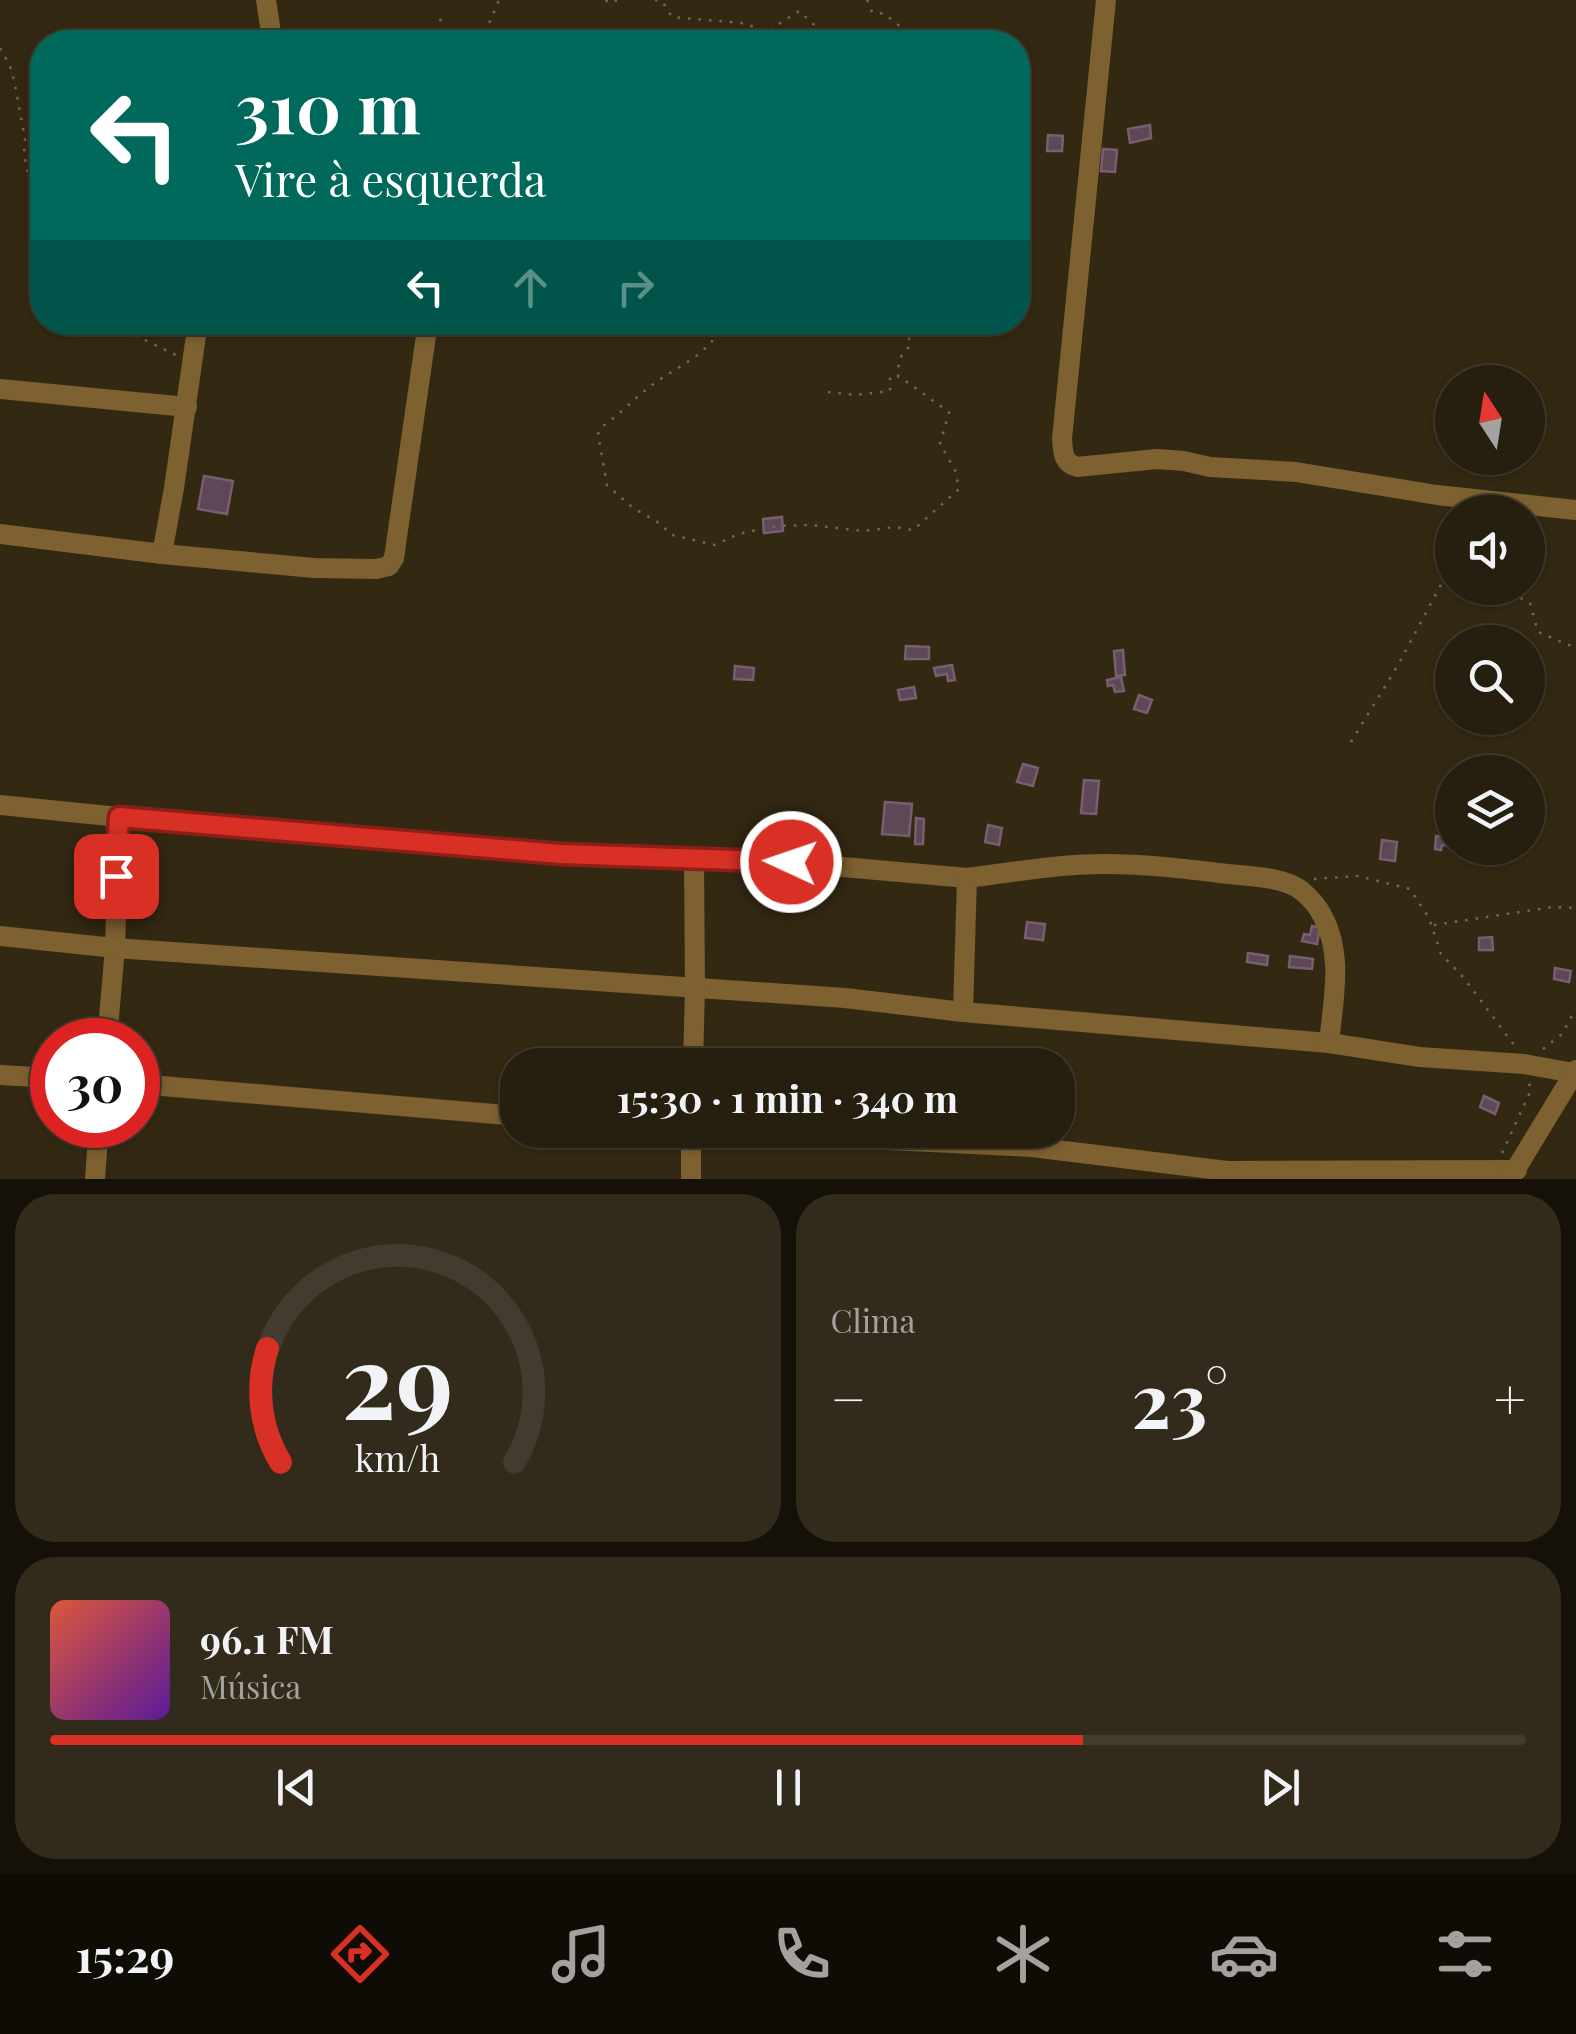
<!DOCTYPE html>
<html lang="pt">
<head>
<meta charset="utf-8">
<style>
  :root { --surface:#261e0e; --page:#322b1c; --text:#f1f3f6; --muted:#a4a29e; --line:#423c2e; --accent:#d93025 }
  body { margin:0; font-family:"Playfair Display",serif; background:var(--page); color:var(--text); height:100vh; display:flex; flex-direction:column; font-size:38px; white-space:nowrap }
  * { box-sizing:border-box; margin:0 }
  p { font-size:32px; color:var(--muted) }
  .icon { flex:none; width:55px; height:55px; fill:none; stroke:currentColor; stroke-width:2; stroke-linecap:round; stroke-linejoin:round }
  .map { position:relative; height:1179px; overflow:hidden }
  .panel { display:flex; flex-direction:column; gap:15px; padding:15px; background:#151008; flex:1 }
  .panel>* { flex:none }
  .guide { position:absolute; left:30px; top:30px; width:1000px; height:305px; border-radius:40px; box-shadow:0 2px 8px #0004,0 0 0 2px var(--line); background:#00695c; color:#fff; overflow:hidden }
  .needle { width:65px; rotate:348deg }
  .fabs { position:absolute; left:1435px; top:365px; display:grid; gap:20px }
  .fabs a { display:grid; place-items:center; width:110px; height:110px; border-radius:50%; background:var(--surface); box-shadow:0 2px 8px #0004,0 0 0 2px var(--line); font-size:50px }
  .speed { position:absolute; left:30px; top:1018px; display:flex; gap:20px; font-size:50px; font-weight:700; text-align:center }
  .speed>* { display:grid; place-content:center; width:130px; height:130px; border-radius:50%; background:var(--surface); box-shadow:0 2px 8px #0004,0 0 0 2px var(--line); line-height:1 }
  .speed .limit { border:15px solid #d22; background:#fff; color:#111 }
  .pin { position:absolute; display:grid; place-items:center; width:85px; height:85px; color:#fff; margin:-42px; border-radius:20px; box-shadow:0 5px 15px #0006 }
  .me { position:absolute; width:110px; margin:-55px; rotate:273deg; stroke-linejoin:round; filter:drop-shadow(0 0 8px #0008) }
  .turn { display:flex; align-items:center; gap:35px; height:210px; padding:0 40px; font-size:45px }
  .turn .icon { width:130px; height:130px; stroke-width:2.5 }
  .turn b { display:block; font-size:70px; line-height:85px }
  .lanes { display:flex; align-items:center; height:95px; padding:0 40px; background:#0003; justify-content:center; gap:50px; direction:ltr }
  .lanes .off { opacity:.35 }
  .big { font-size:75px; font-weight:700; line-height:1.1 }
  .panel .card { flex:1; display:flex; flex-direction:column; justify-content:center; gap:15px; min-width:0; padding:0 35px; border-radius:40px; background:var(--page) }
  .panel .dial { align-items:center; gap:0 }
  .dial svg { height:260px; overflow:visible; fill:none; stroke:var(--line); stroke-width:7; stroke-linecap:round; text-anchor:middle }
  .dial text { fill:var(--text); stroke:none }
  .song { display:flex; align-items:center; gap:30px }
  .cover { width:120px; height:120px; border-radius:15px; background:linear-gradient(135deg,hsl(10 70% 55%),hsl(270 70% 35%)) }
  .played { height:10px; border-radius:5px; background:linear-gradient(90deg,var(--accent) 70%,var(--line) 70%) }
  .keys { display:flex; justify-content:space-around; direction:ltr }
  .heat { display:flex; justify-content:space-between; align-items:center; font-size:55px; direction:ltr }
  .panel .tiles { flex:1; display:grid; gap:15px; grid-template-columns:1fr 1fr }
  .card:last-child { grid-column:span 2 }
  .trip { position:absolute; left:500px; top:1048px; width:575px; height:100px; border-radius:40px; background:var(--surface); box-shadow:0 2px 8px #0004,0 0 0 2px var(--line); font-weight:700; line-height:100px; text-align:center }
  .tabs { display:flex; height:160px; justify-content:space-around; align-items:center; background:#0f0c06; color:var(--muted) }
  .tabs .icon { width:70px; height:70px }
  .tabs .selected { color:var(--accent) }
  .tabs b { font-size:45px; color:var(--text) }
  .map>svg:first-child { display:block }
  .building { fill:#5e4858; stroke:#775f70; stroke-width:2.5 }
  .lines { fill:none; stroke-linecap:round; stroke-linejoin:round }
  .path { stroke:#726856; stroke-width:2.5; stroke-dasharray:2.5 8; stroke-linecap:butt }
  .minor { stroke:#7d6130; stroke-width:20 }
  .route-casing { stroke:#8d1f18; stroke-width:25 }
  .route { stroke:#d93025; stroke-width:18 }
</style>
</head>
<body>
<div class="map">
<svg width="1576" height="1179" viewBox="0 0 1576 1179">
  <rect width="100%" height="100%" fill="#332812"/>
  <!-- building -->
  <g class="building">
    <path d="M1150 125 1151 138 1130 143 1128 129Z"/>
    <path d="M1048 135 1063 136 1062 151H1047Z"/>
    <path d="M1103 149 1117 150 1115 172 1101 171Z"/>
    <path d="M204 476 233 481 227 514 198 509Z"/>
    <path d="M782 517 783 531 764 533 763 519Z"/>
    <path d="M906 646 929 647V659H905Z"/>
    <path d="M1123 650 1125 675 1116 676 1114 651Z"/>
    <path d="M952 665 955 680 948 681 947 674 936 676 934 668Z"/>
    <path d="M735 666 754 668 753 680 734 679Z"/>
    <path d="M1121 677 1124 691 1115 692 1113 685 1108 686 1107 680Z"/>
    <path d="M914 687 916 698 900 700 898 690Z"/>
    <path d="M1139 695 1152 700 1147 713 1134 709Z"/>
    <path d="M1023 764 1038 768 1033 786 1017 782Z"/>
    <path d="M1084 780 1099 781 1096 814 1081 813Z"/>
    <path d="M885 802 912 804 909 836 882 834Z"/>
    <path d="M916 818 924 819 923 844H915Z"/>
    <path d="M988 825 1002 828 999 845 985 842Z"/>
    <path d="M1436 836 1452 838 1451 846 1442 845 1441 850 1435 849Z"/>
    <path d="M1382 840 1397 842 1395 861 1380 859Z"/>
    <path d="M1027 922 1045 924 1043 940 1025 938Z"/>
    <path d="M1312 926 1320 927 1317 944 1302 941 1304 934 1310 935Z"/>
    <path d="M1492 937 1493 950H1479V938Z"/>
    <path d="M1248 953 1268 956 1267 965 1247 962Z"/>
    <path d="M1290 956 1313 959 1312 969 1289 967Z"/>
    <path d="M1555 968 1571 971 1569 982 1554 979Z"/>
    <path d="M1484 1096 1499 1103 1495 1114 1480 1107Z"/>
  </g>
  <g class="lines">
    <!-- path -->
    <g class="path">
      <path d="M606 0 608 3 618 0"/>
      <path d="M655 0 662 1 672 17 741 23 768 31 799 11 833 42"/>
      <path d="M867 0 872 12 885 14 919 42"/>
      <path d="M440 19 448 42"/>
      <path d="M481 42 499 0"/>
      <path d="M0 48 10 66 14 80 25 139 24 154 39 222 42 231"/>
      <path d="M107 322 178 356"/>
      <path d="M723 322C712 354 677 366 652 385 635 398 620 414 603 426L598 434 607 485 633 508 659 523 672 535 715 545 738 534 777 526 810 525 864 531 895 527 913 530 959 489 955 470 940 444 949 412 897 375 900 358 911 344 908 335 897 322"/>
      <path d="M828 392 856 395 890 391V377H899"/>
      <path d="M1502 588 1530 603 1538 632 1576 648"/>
      <path d="M1351 742 1398 665 1452 564"/>
      <path d="M1314 879 1358 876 1410 889 1429 918 1441 954 1464 978 1514 1045"/>
      <path d="M1434 925 1553 907 1576 908"/>
      <path d="M1543 1049 1562 1034 1576 1009"/>
      <path d="M1502 1153 1531 1090 1529 1083"/>
    </g>
    <!-- minor -->
    <g class="minor">
      <path d="M266 0 272 39 270 42"/>
      <path d="M1106 0 1062 439C1063 452 1063 463 1077 467L1157 459 1184 461 1210 467 1296 472 1437 495 1576 510"/>
      <path d="M0 389 187 407"/>
      <path d="M0 534 162 554 174 488 198 322"/>
      <path d="M162 554 314 568 376 569 389 566 394 558 428 322"/>
      <path d="M0 805 119 817 115 948 107 1040"/>
      <path d="M119 817 561 854 764 860 967 878 963 1012"/>
      <path d="M0 936 115 948 845 998 963 1012 1329 1043C1333 1001 1344 955 1322 915 1318 907 1309 897 1302 891 1284 877 1250 876 1228 874 1187 869 1146 864 1105 864 1059 864 1013 872 967 878"/>
      <path d="M1329 1043 1420 1057 1524 1064 1574 1073"/>
      <path d="M693 1065 695 988 694 859"/>
      <path d="M0 1075 52 1078"/>
      <path d="M138 1084 518 1116"/>
      <path d="M676 1130 1032 1147 1227 1171 1517 1170"/>
      <path d="M1511 1177 1576 1070"/>
      <path d="M95 1179 99 1125"/>
      <path d="M691 1179V1130"/>
    </g>
  </g>
  <g class="lines">
    <defs>
      <path id="route" d="M116 876 119 817 561 854 791 862"/>
    </defs>
    <!-- route casing -->
    <use href="#route" class="route-casing"/>
    <!-- route -->
    <use href="#route" class="route"/>
  </g>
</svg>
<div class="fabs">
<a><svg class="needle" viewBox="-14 -14 28 28"><path d="M0-13l5 13h-10z" fill="#e53935"/><path d="M0 13l5-13h-10z" fill="#a4a29e"/></svg></a>
<a><svg class="icon" aria-label="sound" viewBox="0 0 24 24"><path d="M4 9h4l5-4v14l-5-4H4zM17 9q2 3 0 6"/></svg></a>
<a><svg class="icon" aria-label="search" viewBox="0 0 24 24"><circle cx="10" cy="10" r="6"/><path d="M15 15l6 6"/></svg></a>
<a><svg class="icon" aria-label="layers" viewBox="0 0 24 24"><path d="M12 4l9 5-9 5-9-5zM3 14l9 5 9-5"/></svg></a>
</div>
<div class="speed"><div class="limit">30</div></div>
<div class="pin" style="left:116px;top:876px;background:#d93025"><svg class="icon" aria-label="arrive" viewBox="0 0 24 24"><path d="M6 21V4h12l-3 4 3 4H6"/></svg></div>
<svg class="me" style="left:791px;top:862px" viewBox="-20 -20 40 40"><circle r="17" fill="#d93025" stroke="#fff" stroke-width="3"/><path d="M0-11L8 9 0 5-8 9z" fill="#fff"/></svg>
<div class="trip">15:30 · 1 min · 340 m</div>
<div class="guide">
<div class="turn"><svg class="icon" aria-label="left" viewBox="0 0 24 24"><path d="M17 20v-9H6M10 6l-5 5 5 5"/></svg><div><b>310 m</b>Vire à esquerda</div></div>
<div class="lanes"><svg class="icon" aria-label="left" viewBox="0 0 24 24"><path d="M17 20v-9H6M10 6l-5 5 5 5"/></svg><svg class="icon off" aria-label="ahead" viewBox="0 0 24 24"><path d="M12 20V5M6 11l6-6 6 6"/></svg><svg class="icon off" aria-label="right" viewBox="0 0 24 24"><path d="M7 20v-9h11M14 6l5 5-5 5"/></svg></div>
</div>
</div>
<section class="panel">
<div class="tiles">
<div class="card dial"><svg viewBox="0 0 100 80">
<path d="M14 69A42 42 0 1 1 86 69"/>
<path d="M14 69A42 42 0 0 1 10 34" stroke="#d93025"/>
<text x="50" y="56" font-size="32" font-weight="700">29</text>
<text x="50" y="72" font-size="11">km/h</text>
</svg></div>
<div class="card"><p>Clima</p>
<div class="heat"><a>−</a><b class="big">23°</b><a>+</a></div>
</div>
<div class="card">
<div class="song"><i class="cover"></i><div><b>96.1 FM</b><p>Música</p></div></div>
<div class="played"></div>
<div class="keys"><svg class="icon" aria-label="previous" viewBox="0 0 24 24"><path d="M18 5L8 12l10 7zM5 5v14"/></svg><svg class="icon" aria-label="pause" viewBox="0 0 24 24"><path d="M8 5v14M16 5v14"/></svg><svg class="icon" aria-label="next" viewBox="0 0 24 24"><path d="M6 5l10 7-10 7zM19 5v14"/></svg></div>
</div>
</div>
</section>
<nav class="tabs">
<b>15:29</b>
<svg class="icon selected" aria-label="directions" viewBox="0 0 24 24"><path d="M12 3l9 9-9 9-9-9zM9 14v-3h6M13 9l2 2-2 2"/></svg>
<svg class="icon" aria-label="music" viewBox="0 0 24 24"><path d="M9 18V5l10-2v13"/><circle cx="6" cy="18" r="3"/><circle cx="16" cy="16" r="3"/></svg>
<svg class="icon" aria-label="phone" viewBox="0 0 24 24"><path d="M5 4h4l2 5-3 2q2 4 5 5l2-3 5 2v4C11 20 4 13 5 4z"/></svg>
<svg class="icon" aria-label="climate" viewBox="0 0 24 24"><path d="M12 3v18M4 7l16 10M4 17L20 7"/></svg>
<svg class="icon" aria-label="car" viewBox="0 0 24 24"><path d="M5 17H2v-5l4-1 3-4h7l3 4 3 1v5h-3M9 17h6M6 11h13"/><circle cx="7" cy="17" r="2"/><circle cx="17" cy="17" r="2"/></svg>
<svg class="icon" aria-label="filters" viewBox="0 0 24 24"><path d="M4 7h16M4 17h16"/><circle cx="9" cy="7" r="2"/><circle cx="15" cy="17" r="2"/></svg>
</nav>
</body>
</html>
